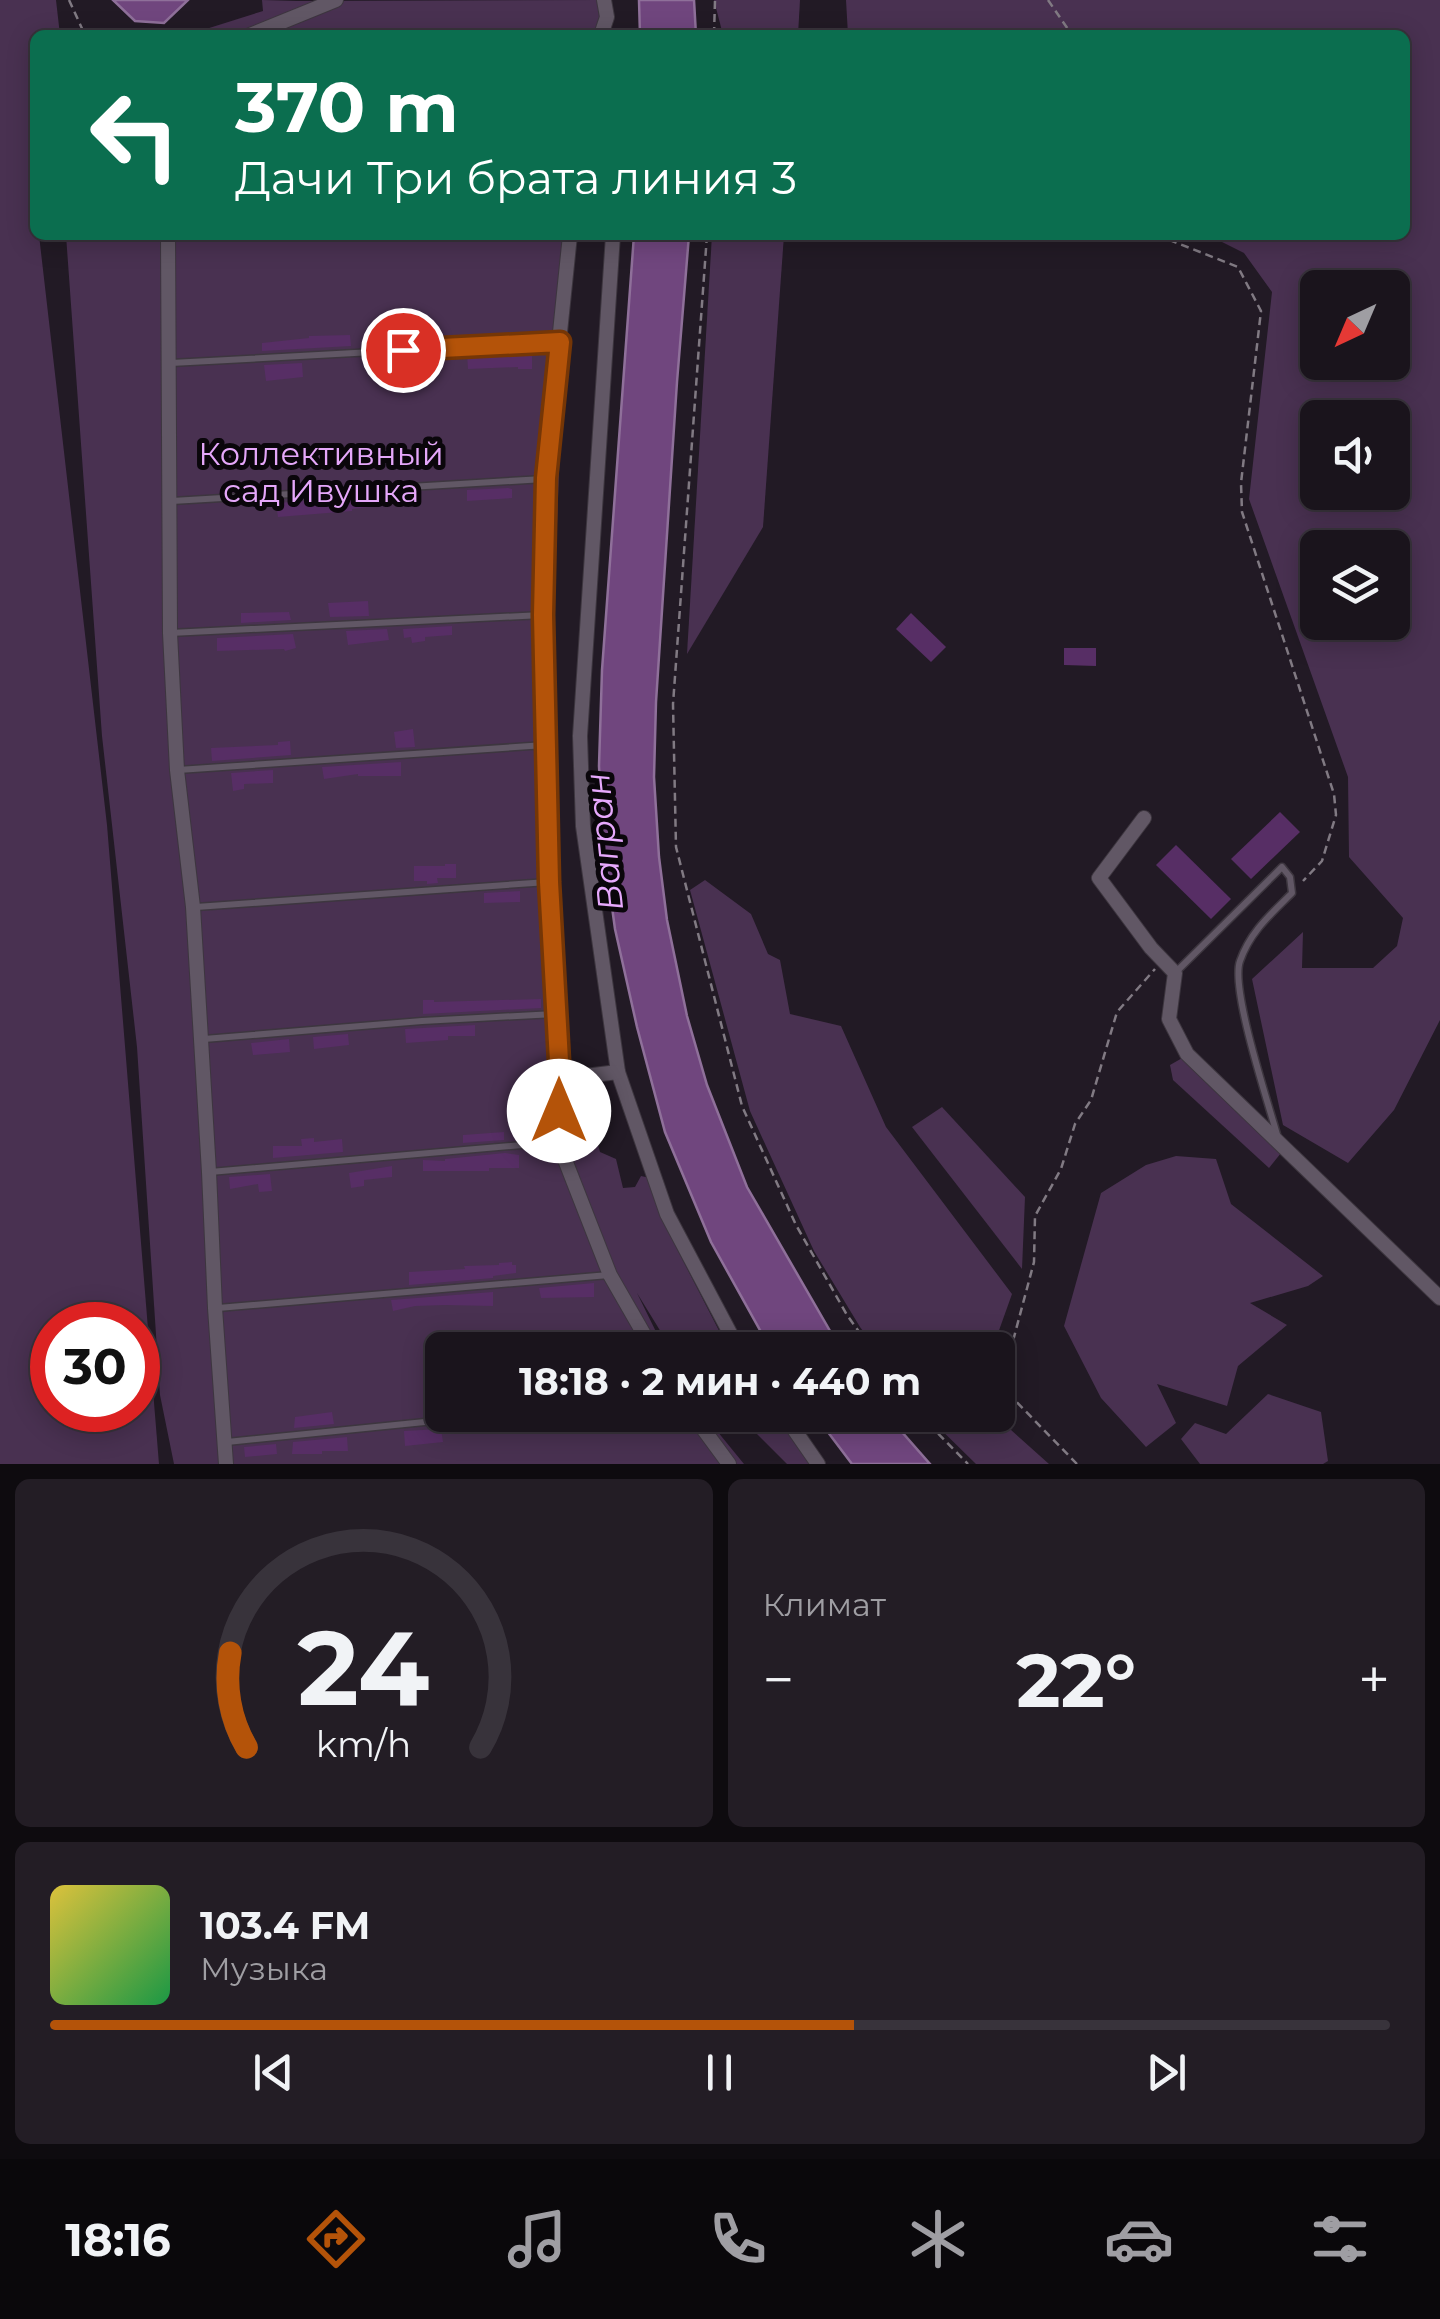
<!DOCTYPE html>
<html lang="ru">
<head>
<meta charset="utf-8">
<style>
  :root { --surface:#1a141c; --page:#231d25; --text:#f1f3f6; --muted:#9f9ea3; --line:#38333b; --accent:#b45309 }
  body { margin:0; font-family:Montserrat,sans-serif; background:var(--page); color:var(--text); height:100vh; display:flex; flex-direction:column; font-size:38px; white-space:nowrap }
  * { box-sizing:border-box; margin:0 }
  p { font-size:32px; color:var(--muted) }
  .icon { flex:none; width:55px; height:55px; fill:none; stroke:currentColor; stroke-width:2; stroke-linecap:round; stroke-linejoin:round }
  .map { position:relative; height:1464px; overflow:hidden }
  .sheet { display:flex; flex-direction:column; gap:15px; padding:15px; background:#0e0b0f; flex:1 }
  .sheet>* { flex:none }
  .guide { position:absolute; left:30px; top:30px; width:1380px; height:210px; border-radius:15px; box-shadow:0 5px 25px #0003,0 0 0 2px var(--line); background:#0b6e4f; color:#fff; overflow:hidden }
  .needle { width:65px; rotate:224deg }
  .buttons { position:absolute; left:1300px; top:270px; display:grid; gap:20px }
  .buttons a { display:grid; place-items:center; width:110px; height:110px; border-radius:15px; background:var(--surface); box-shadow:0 5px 25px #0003,0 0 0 2px var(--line); font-size:50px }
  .speed { position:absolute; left:30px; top:1302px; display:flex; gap:20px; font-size:50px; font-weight:700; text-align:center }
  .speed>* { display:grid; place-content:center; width:130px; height:130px; border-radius:50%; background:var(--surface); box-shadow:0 5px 25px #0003,0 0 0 2px var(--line); line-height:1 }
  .speed .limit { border:15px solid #d22; background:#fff; color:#111 }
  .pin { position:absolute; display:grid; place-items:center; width:85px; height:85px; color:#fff; margin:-42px; border:5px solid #fff; border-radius:50%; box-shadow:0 2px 10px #0007 }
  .me { position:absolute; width:110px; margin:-55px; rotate:0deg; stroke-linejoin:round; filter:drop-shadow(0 0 8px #0008) }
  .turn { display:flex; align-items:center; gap:35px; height:210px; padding:0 40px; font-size:45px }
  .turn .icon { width:130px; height:130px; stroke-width:2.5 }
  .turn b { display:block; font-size:70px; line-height:85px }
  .big { font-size:75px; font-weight:700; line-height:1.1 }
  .sheet .tile { flex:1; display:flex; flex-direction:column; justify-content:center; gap:15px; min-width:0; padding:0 35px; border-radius:15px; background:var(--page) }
  .sheet .dial { align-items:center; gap:0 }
  .dial svg { height:260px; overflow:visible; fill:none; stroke:var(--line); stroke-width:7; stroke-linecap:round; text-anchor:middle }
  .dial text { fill:var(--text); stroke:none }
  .song { display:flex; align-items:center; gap:30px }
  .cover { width:120px; height:120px; border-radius:15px; background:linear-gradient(135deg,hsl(50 70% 55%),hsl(140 70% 35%)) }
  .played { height:10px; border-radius:5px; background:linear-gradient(90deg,var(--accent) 60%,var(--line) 60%) }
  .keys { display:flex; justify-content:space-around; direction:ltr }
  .heat { display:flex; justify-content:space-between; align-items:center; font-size:55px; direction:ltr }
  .sheet .tiles { flex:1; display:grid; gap:15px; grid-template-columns:1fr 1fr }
  .tile:last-child { grid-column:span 2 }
  .trip { position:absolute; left:425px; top:1332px; width:590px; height:100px; border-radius:15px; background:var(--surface); box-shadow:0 5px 25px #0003,0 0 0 2px var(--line); font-weight:700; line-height:100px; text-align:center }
  .dock { display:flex; height:160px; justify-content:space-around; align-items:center; background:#0a080b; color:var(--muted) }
  .dock .icon { width:70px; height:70px }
  .dock .selected { color:var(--accent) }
  .dock b { font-size:45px; color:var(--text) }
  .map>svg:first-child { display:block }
  .green { fill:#493151; fill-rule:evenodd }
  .water { fill:#70467e; stroke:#8f709a; stroke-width:2.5 }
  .building { fill:#572e65 }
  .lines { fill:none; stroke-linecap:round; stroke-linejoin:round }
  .service-casing { stroke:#3d363f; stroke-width:9 }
  .minor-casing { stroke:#3d363f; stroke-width:16 }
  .path { stroke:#817a83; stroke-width:2.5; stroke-dasharray:8 5; stroke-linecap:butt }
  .service { stroke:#615765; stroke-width:6 }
  .minor { stroke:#615765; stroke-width:14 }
  .route-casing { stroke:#753606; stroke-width:25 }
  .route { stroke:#b45309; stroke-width:18 }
  .labels { text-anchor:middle; stroke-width:10; stroke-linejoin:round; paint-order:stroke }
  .park-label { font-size:32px; fill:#e5a7fa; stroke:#0a060b }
  .water-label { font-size:35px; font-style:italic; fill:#e7a9fd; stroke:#0a060b }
</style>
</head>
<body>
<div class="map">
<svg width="1440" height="1464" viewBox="0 0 1440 1464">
  <rect width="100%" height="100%" fill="#221a25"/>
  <!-- green -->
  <g class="green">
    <path d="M0 0H56L60 35H35V235H39L107 825 159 1464H0ZM52 1325H138V1410H52Z"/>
    <path d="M262 0 297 1 604 0 600 35H187L263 11Z"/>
    <path d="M714 0H800L798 35H723Z"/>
    <path d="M846 0H1440V1020L1394 1110 1348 1163 1283 1125 1252 979 1303 932 1302 968H1373L1397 946 1403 918 1349 857 1348 777 1249 499 1272 292 1244 253 1208 235H1405V35H848ZM1318 288H1392V362H1318ZM1318 418H1392V492H1318ZM1318 548H1392V622H1318Z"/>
    <path d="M66 235H577L564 343 550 706 555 892 572 1100 578 1097 598 1099 590 1116 600 1152 616 1159 623 1188 635 1187 641 1176 650 1178 676 1247 729 1350H672L637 1293 665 1350H442V1415H704L744 1464H174L160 1395 137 1047 102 736Z"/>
    <path d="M712 235H784L763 527 687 654Z"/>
    <path d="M705 880 751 914 768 954 780 960 790 1014 841 1026 886 1127 1012 1294 992 1350H877L860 1327 814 1251 750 1111 690 890Z"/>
    <path d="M1184 1057 1281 1153 1269 1168 1173 1080 1170 1065Z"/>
    <path d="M942 1107 1025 1197 1022 1269 912 1127Z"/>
    <path d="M1176 1156 1216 1159 1231 1204 1323 1276 1308 1286 1250 1303 1287 1325 1238 1366 1227 1406 1157 1384 1176 1423 1146 1447 1101 1398 1064 1326 1101 1193 1146 1165Z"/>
    <path d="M1268 1394 1321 1412 1328 1461 1323 1464H1200L1181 1439 1195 1423 1226 1434Z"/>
    <path d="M726 1415H777L814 1464H787L755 1432Z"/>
    <path d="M926 1415H984L981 1421 992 1429 1001 1421 1049 1464H976Z"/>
  </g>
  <!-- water -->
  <g class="water">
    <path d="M113 0H188L164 23 135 21Z"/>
    <path d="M639 0H694L696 35H640Z"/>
    <path d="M634 235H689L677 382 656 702 654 777 659 857 667 920 687 1016 707 1085 747 1187 841 1350H771L711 1242 665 1132 637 1027 615 929 603 841 599 766 602 670Z"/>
    <path d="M815 1415H887L930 1464H852Z"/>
  </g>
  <!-- building -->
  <g class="building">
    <path d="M413 332V343L378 345V334Z"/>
    <path d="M350 335 351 346 262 351V343L309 338V336Z"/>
    <path d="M532 350V369H518V367L468 369 467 354Z"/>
    <path d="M302 363 303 377 266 381 264 365Z"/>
    <path d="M508 488 512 489V498L467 501V490Z"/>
    <path d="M379 496 380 506 352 509V511L278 517 276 503Z"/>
    <path d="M368 601 369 616 330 617 328 603Z"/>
    <path d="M289 612 291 620 241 623V613Z"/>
    <path d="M911 613 946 647 931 662 896 629Z"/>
    <path d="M452 626V635L425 637V641L412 643 411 637 404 638 403 629Z"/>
    <path d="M387 629 389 640 348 645 346 631Z"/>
    <path d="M293 634 296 648 285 651 284 649 217 651V638Z"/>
    <path d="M1064 648H1096V666L1064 665Z"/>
    <path d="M413 729 415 747 396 748 394 732Z"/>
    <path d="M290 741 291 755 212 761 211 748 278 745V742Z"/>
    <path d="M401 762V776H358V774L324 779 322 767Z"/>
    <path d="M273 770V783L244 784V789L233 791 231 773Z"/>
    <path d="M1280 812 1300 832 1251 879 1231 859Z"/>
    <path d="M1176 845 1231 899 1211 919 1156 865Z"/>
    <path d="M445 864H456V878H437L438 883 427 884V881H414V866H445Z"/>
    <path d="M520 891V902L484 903V893Z"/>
    <path d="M541 999V1008L423 1014V1000H434V1002Z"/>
    <path d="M475 1025V1036H448V1040L406 1043 405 1029Z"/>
    <path d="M348 1034 349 1045 314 1049 313 1037Z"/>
    <path d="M289 1039 290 1052 253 1055 251 1043Z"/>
    <path d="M504 1132V1140L463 1143V1135Z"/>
    <path d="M314 1138V1142L342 1139 343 1152 273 1158V1146H302L301 1139Z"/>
    <path d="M505 1153 519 1155V1168H489V1171H423V1160L445 1161V1159Z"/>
    <path d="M392 1166V1177L364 1180V1186L351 1188 349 1173Z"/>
    <path d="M270 1174 272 1191 259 1192 258 1184 230 1189 229 1177Z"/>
    <path d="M512 1262V1265H516V1273L493 1276V1278L409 1285V1272L465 1269 464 1266 499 1265V1263Z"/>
    <path d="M594 1283V1297L541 1298 539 1288Z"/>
    <path d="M493 1292V1306L445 1305 415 1306 393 1311 391 1300Z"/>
    <path d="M332 1412 334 1424 294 1428 295 1417Z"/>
    <path d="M661 1417 662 1429 621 1433 620 1421Z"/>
    <path d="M441 1429 443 1442 405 1446 404 1431Z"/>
    <path d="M347 1437 348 1451H322V1454H292L293 1442Z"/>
    <path d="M276 1444 277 1454 245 1457 244 1447Z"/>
  </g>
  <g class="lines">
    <defs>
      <g id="service">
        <path d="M171 363 558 342"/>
        <path d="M172 501 544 479"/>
        <path d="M170 633 542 615"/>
        <path d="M178 770 545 745"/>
        <path d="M196 907 548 882"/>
        <path d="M1176 972 1282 867 1290 877 1292 893C1270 915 1250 932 1240 961 1230 989 1269 1105 1278 1138"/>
        <path d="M204 1039 422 1021 555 1014"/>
        <path d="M210 1172 557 1142"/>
        <path d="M218 1308 609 1275"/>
        <path d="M227 1442 494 1415"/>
      </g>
      <g id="minor">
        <path d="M250 35 336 0"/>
        <path d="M601 35 607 17 604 0"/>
        <path d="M168 235 170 633 177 770 193 907 209 1172 215 1308 226 1464"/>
        <path d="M570 235 545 478 543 615 549 882 560 1079 558 1142 610 1275 653 1350"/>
        <path d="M613 235 580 736 583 826 618 1072 667 1214 739 1350"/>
        <path d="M1144 818 1099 878 1151 948 1175 973 1169 1019 1187 1054 1440 1298"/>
        <path d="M560 1079 618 1072"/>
        <path d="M693 1415 729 1464"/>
        <path d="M784 1415 818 1464"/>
      </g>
    </defs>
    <!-- service casing -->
    <use href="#service" class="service-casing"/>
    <!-- minor casing -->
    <use href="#minor" class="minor-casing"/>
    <!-- path -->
    <g class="path">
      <path d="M69 0 85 35"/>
      <path d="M1048 0 1072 35"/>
      <path d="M714 35 715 0"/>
      <path d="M707 235 673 704 676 847 742 1106 796 1225 847 1315 872 1350"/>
      <path d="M1157 235 1238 267 1261 311 1241 483 1242 512 1334 794 1336 815 1322 861 1303 881"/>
      <path d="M920 1415 968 1464"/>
      <path d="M1077 1464 1001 1386 1034 1262 1035 1216 1061 1169 1075 1124 1091 1100 1117 1012 1155 969"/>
    </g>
    <!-- service -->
    <use href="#service" class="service"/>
    <!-- minor -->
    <use href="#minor" class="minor"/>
  </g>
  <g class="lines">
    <defs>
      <path id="route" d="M403 350 560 342 546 478 543 615 549 882 560 1079 559 1111"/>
    </defs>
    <!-- route casing -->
    <use href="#route" class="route-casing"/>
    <!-- route -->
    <use href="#route" class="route"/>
  </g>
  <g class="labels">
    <!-- park labels -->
    <g class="park-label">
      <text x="321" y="465">Коллективный<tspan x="321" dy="37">сад Ивушка</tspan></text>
    </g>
    <!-- water labels -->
    <g class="water-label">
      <text transform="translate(604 842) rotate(-96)" y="12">Вагран</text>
    </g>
  </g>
</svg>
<div class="buttons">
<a><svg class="needle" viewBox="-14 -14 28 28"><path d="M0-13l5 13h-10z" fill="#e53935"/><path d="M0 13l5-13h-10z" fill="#9f9ea3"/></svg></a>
<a><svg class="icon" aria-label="sound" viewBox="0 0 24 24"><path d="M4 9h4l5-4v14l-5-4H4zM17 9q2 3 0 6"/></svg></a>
<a><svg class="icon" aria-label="layers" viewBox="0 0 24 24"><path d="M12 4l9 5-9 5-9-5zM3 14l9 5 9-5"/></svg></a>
</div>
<div class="speed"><div class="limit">30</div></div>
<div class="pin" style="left:403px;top:350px;background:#d93025"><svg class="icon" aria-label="arrive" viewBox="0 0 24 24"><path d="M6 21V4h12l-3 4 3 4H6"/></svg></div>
<svg class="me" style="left:559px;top:1111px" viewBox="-20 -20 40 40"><circle r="19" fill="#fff"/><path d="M0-13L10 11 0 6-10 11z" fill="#b45309"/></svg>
<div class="trip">18:18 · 2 мин · 440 m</div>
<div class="guide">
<div class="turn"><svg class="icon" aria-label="left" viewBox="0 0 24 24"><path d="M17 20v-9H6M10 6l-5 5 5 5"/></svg><div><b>370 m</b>Дачи Три брата линия 3</div></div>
</div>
</div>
<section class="sheet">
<div class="tiles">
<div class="tile dial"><svg viewBox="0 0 100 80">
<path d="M14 69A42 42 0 1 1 86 69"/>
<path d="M14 69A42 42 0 0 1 9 40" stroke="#b45309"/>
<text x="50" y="56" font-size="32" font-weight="700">24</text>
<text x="50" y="72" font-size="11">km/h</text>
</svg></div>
<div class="tile"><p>Климат</p>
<div class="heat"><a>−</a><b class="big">22°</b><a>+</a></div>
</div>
<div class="tile">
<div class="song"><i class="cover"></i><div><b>103.4 FM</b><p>Музыка</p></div></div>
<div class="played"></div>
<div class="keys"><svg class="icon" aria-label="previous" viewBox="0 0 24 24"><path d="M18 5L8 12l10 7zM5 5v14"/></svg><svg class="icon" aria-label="pause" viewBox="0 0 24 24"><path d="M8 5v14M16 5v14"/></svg><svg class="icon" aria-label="next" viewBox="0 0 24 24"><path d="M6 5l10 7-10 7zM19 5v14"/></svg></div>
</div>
</div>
</section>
<nav class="dock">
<b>18:16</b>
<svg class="icon selected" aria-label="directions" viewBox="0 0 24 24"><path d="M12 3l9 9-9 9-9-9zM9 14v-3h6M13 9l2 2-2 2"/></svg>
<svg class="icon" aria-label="music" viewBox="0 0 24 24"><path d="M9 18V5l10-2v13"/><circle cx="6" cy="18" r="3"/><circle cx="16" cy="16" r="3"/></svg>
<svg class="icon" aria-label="phone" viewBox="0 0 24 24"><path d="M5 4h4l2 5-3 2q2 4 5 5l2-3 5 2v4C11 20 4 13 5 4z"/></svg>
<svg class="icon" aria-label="climate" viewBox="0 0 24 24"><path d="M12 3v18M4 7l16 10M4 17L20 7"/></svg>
<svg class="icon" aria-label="car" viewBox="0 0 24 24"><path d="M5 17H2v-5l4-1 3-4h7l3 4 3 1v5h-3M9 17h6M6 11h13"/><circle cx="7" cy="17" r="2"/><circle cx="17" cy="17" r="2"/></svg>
<svg class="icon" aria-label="filters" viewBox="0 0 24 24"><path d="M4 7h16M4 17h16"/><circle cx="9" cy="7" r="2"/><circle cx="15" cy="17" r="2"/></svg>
</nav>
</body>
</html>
